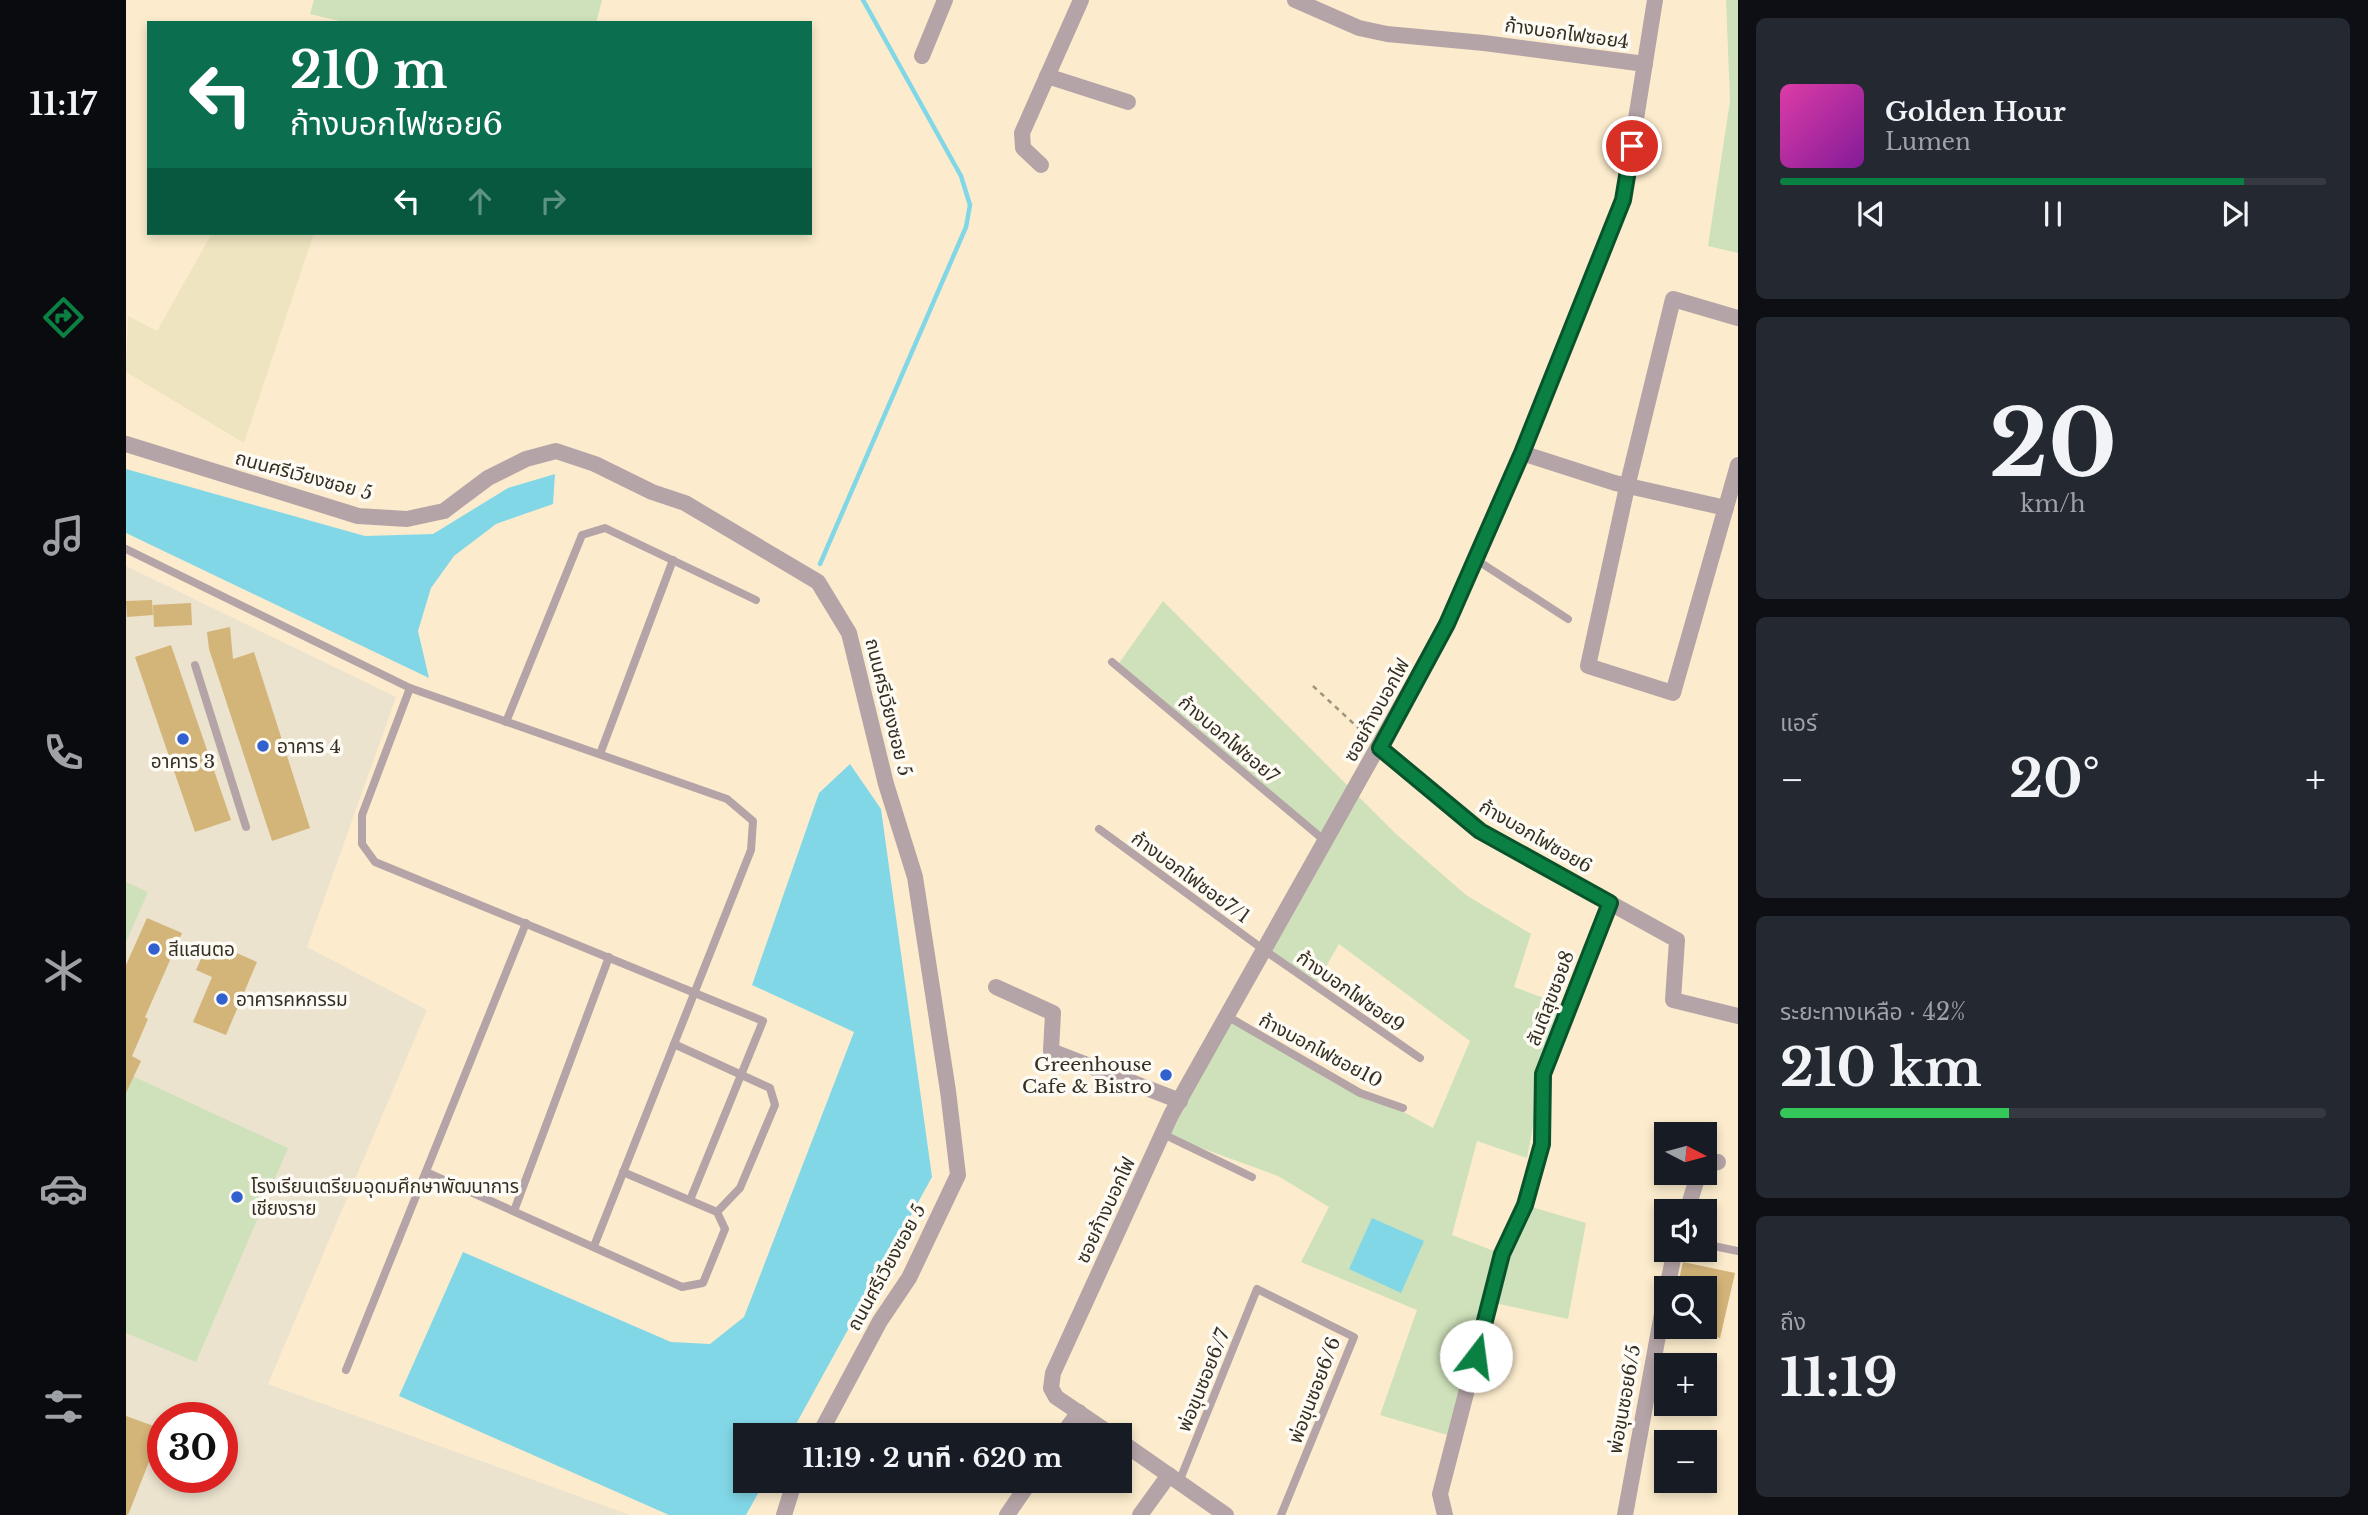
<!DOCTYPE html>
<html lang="th">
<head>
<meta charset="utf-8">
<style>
  :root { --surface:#171b24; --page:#242831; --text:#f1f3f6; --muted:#9ea1a6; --line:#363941; --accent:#0b8043 }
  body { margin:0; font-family:"Libre Baskerville","Noto Sans Thai",serif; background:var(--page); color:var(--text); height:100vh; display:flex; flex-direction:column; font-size:26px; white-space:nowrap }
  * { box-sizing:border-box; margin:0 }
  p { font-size:23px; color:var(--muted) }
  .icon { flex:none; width:38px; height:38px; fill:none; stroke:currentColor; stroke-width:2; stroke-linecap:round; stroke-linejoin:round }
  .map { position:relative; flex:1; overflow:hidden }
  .details { display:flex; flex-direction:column; gap:18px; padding:18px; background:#0d0f14; width:630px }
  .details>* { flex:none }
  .banner { position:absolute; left:21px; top:21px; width:665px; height:214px; border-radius:0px; box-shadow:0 4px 10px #0003; background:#0b6e4f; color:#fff; overflow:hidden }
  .needle { width:46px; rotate:96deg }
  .tools { position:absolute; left:1528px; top:1122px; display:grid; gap:14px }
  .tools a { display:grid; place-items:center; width:63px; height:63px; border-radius:0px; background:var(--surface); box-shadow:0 4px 10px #0003; font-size:35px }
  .speed { position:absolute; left:21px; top:1402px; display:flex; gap:14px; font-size:35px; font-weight:700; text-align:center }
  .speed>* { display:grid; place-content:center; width:91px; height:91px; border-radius:50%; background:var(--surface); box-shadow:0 4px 10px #0003; line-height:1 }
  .speed .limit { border:10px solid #d22; background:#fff; color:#111 }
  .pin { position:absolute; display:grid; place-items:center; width:60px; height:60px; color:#fff; margin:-30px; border:4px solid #fff; border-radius:50%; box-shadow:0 2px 7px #0007 }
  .me { position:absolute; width:77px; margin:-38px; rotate:15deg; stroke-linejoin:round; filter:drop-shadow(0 0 5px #0008) }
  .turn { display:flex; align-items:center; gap:24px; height:147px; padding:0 28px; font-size:32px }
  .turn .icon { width:91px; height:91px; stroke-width:2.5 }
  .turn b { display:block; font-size:49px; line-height:60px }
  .lanes { display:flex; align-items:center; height:66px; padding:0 28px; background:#0003; justify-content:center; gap:35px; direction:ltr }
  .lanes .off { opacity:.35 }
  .big { font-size:52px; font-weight:700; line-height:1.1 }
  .details .card { flex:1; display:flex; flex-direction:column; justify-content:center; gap:10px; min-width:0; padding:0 24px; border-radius:10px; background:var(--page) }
  .details .dial { align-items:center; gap:0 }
  .dial b { font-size:91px; line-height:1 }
  .song { display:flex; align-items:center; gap:21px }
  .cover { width:84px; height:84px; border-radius:10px; background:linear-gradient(135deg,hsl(320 70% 55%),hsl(290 70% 35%)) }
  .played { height:7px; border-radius:4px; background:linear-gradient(90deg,var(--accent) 85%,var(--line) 85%) }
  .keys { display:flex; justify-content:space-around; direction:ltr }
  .heat { display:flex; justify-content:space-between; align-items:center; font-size:38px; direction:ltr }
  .charge { height:10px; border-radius:5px; background:linear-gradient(90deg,#34c759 42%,var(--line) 0) }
  .trip { position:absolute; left:607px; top:1423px; width:399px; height:70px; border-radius:0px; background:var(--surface); box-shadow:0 4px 10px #0003; font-weight:700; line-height:70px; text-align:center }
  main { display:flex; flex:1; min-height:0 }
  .tab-bar { display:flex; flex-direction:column; width:126px; justify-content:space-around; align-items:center; background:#090b0e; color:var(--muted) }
  .tab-bar .icon { width:49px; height:49px }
  .tab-bar .active { color:var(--accent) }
  .tab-bar b { font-size:32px; color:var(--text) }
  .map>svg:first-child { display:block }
  .education { fill:#ebe3ce; fill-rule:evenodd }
  .green { fill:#cee1ba }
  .sand { fill:#eee4bf }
  .water { fill:#82d7e7 }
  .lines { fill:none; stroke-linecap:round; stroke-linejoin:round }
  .stream { stroke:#82d7e7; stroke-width:4.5 }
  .building { fill:#d3b479 }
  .path { stroke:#9e937d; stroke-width:2.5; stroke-dasharray:5 5; stroke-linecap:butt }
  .lane { stroke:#b5a4a7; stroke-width:8 }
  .street { stroke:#b5a4a7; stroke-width:16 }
  .route-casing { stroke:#07532c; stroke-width:18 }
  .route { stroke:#0b8043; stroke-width:12 }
  .poi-dot { fill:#3160cf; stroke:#fefbf4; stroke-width:2.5 }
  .labels { text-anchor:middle; stroke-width:7; stroke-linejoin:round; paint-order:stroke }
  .street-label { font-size:19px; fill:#352f23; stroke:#fefbf4 }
  .poi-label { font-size:19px; fill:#352f23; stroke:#fefbf4; text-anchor:start }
</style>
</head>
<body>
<main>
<nav class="tab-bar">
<b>11:17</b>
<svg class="icon active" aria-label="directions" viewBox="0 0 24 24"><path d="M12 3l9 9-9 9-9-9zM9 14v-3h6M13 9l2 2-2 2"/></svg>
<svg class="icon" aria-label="music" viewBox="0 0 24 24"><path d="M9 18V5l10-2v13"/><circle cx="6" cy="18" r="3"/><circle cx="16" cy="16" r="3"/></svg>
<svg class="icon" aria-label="phone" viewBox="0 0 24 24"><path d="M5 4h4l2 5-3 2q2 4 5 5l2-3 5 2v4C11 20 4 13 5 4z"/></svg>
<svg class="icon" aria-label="climate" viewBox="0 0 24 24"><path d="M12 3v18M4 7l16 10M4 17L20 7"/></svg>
<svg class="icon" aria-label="car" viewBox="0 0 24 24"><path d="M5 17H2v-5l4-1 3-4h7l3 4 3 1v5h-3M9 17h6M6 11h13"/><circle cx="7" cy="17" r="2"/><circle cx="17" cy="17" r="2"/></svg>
<svg class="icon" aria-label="filters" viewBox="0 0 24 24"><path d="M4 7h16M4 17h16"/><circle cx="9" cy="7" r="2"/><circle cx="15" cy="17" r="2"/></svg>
</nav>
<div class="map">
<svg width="1612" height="1515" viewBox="0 0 1612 1515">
  <rect width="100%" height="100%" fill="#fceccd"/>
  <!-- education -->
  <path class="education" d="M0 566 270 697 181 947 301 1010 142 1384 504 1515H0ZM37 1418H96V1477H37Z"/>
  <!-- green -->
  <g class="green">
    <path d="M188 0H476L470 23H222L184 14Z"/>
    <path d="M1600 0H1612V253L1582 246 1604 101Z"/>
    <path d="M1037 601 1269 833 1340 895 1405 934 1388 987 1443 1007 1417 1074 1401 1158 1351 1141 1326 1235 1376 1254 1399 1205 1460 1223 1442 1319 1364 1302 1328 1437 1254 1415 1291 1310 1175 1262 1203 1207 1152 1176 1037 1134 1101 1016 1307 1128 1344 1041 1213 944 1189 986 1138 950 1199 841 991 666Z"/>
    <path d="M0 882 22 892 0 942Z"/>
    <path d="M0 1073 162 1148 70 1362 0 1333Z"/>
  </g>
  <!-- sand -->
  <path class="sand" d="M86 233H188L118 443 0 372 2 316 31 331Z"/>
  <!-- water -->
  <g class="water">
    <path d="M0 469 239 536 307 534 382 488 429 474 427 504 370 524 328 556 305 588 292 631 303 678 0 533Z"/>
    <path d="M724 764 755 809 806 1177 664 1435H620V1480L639 1481 620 1515H543L273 1396 337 1252 545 1342 584 1344 618 1317 728 1032 626 985 693 793Z"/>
    <path d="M1246 1218 1298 1241 1275 1293 1223 1269Z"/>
  </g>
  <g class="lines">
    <!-- stream -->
    <path class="stream" d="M694 564 840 227 844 205 835 176 737 0"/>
  </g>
  <!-- building -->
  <g class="building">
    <path d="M26 600 27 615 1 617 0 601Z"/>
    <path d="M65 603 66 625 28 627 27 605Z"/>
    <path d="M104 627 107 659 128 652 184 828 146 841 83 649 81 632Z"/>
    <path d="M45 645 105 820 69 832 9 657Z"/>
    <path d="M21 918 56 933 19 1017 22 1019 6 1056 15 1061 0 1093V965Z"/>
    <path d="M83 941 131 962 100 1035 67 1022 86 977 70 970Z"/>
    <path d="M1557 1262 1609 1273 1594 1338 1578 1334V1313L1585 1287 1553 1280Z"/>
    <path d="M0 1416 36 1429 2 1515H0Z"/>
  </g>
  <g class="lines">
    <!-- path -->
    <path class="path" d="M1187 686 1241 736"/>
    <!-- lane -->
    <g class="lane">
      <path d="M0 549 284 688 601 799 627 821 625 850 468 1246"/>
      <path d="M1349 559 1442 619"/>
      <path d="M986 662 1199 841"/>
      <path d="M69 665 120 827"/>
      <path d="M284 688 236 815V844L249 862 637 1021 564 1200"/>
      <path d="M380 722 456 535 479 528 630 600"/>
      <path d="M474 754 547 560"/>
      <path d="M973 829 1138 950 1294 1058"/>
      <path d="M1101 1016 1234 1093 1277 1108"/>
      <path d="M548 1044 644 1088 649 1105 614 1188 591 1212"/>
      <path d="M1037 1134 1126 1177"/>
      <path d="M300 1172 556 1287 577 1283 599 1229 591 1212 497 1172"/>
      <path d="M388 1211 483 957"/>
      <path d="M1578 1244 1612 1251"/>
      <path d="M220 1370 400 923"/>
      <path d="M1053 1482 1131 1289 1228 1337 1155 1515"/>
    </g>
    <!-- street -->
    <g class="street">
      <path d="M1169 0 1233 28 1261 34 1358 43 1519 64"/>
      <path d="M796 56 819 0"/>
      <path d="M921 76 1002 102"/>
      <path d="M915 165 897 148 896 133 955 0"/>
      <path d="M1612 318 1547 299 1501 487 1462 666 1547 693 1612 465"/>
      <path d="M0 444 232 516 281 519 318 511 362 478 400 459 430 451 469 464 526 492 559 503 692 582 723 633 760 784 789 877 822 1091 832 1175 783 1278 754 1321 693 1435"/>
      <path d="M1396 453 1489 483 1600 508"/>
      <path d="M1254 748 1354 831 1551 940 1547 1000 1612 1016"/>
      <path d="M870 987 927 1013 925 1051 1054 1101"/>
      <path d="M1578 1166 1592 1162"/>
      <path d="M1561 1211 1573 1172"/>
      <path d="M1541 1288 1549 1250"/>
      <path d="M936 1435 953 1412"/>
      <path d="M986 1435 930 1397 925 1388 927 1373 1045 1115 1321 624 1396 453 1497 200 1529 0"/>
      <path d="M994 1441 1100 1515"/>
      <path d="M658 1515 669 1480"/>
      <path d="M881 1515 905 1480"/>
      <path d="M1014 1515 1043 1475"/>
      <path d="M1319 1515 1314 1494 1376 1254 1399 1205 1416 1144 1417 1074 1484 903"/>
      <path d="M1499 1515 1540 1292"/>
    </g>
  </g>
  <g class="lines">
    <defs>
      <path id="route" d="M1350 1356 1376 1254 1399 1205 1416 1144 1417 1074 1484 903 1354 831 1254 748 1321 624 1396 453 1497 200 1506 146"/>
    </defs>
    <!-- route casing -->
    <use href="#route" class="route-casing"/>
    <!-- route -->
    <use href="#route" class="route"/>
  </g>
  <!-- markers -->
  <g class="poi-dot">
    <circle cx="57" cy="739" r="7"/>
    <circle cx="137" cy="746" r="7"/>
    <circle cx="28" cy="949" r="7"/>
    <circle cx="96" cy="999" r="7"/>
    <circle cx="1040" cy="1075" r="7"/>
    <circle cx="111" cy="1197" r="7"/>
  </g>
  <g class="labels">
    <!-- street labels -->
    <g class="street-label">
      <text transform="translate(1441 33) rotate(8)" y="7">ก้างบอกไฟซอย4</text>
      <text transform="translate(178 475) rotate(15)" y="7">ถนนศรีเวียงซอย 5</text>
      <text transform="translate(763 707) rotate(76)" y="7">ถนนศรีเวียงซอย 5</text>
      <text transform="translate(1250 710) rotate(-61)" y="7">ซอยก้างบอกไฟ</text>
      <text transform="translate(1103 739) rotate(40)" y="7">ก้างบอกไฟซอย7</text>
      <text transform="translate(1410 836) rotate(30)" y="7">ก้างบอกไฟซอย6</text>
      <text transform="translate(1065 877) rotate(36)" y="7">ก้างบอกไฟซอย7/1</text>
      <text transform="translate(1225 991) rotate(35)" y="7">ก้างบอกไฟซอย9</text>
      <text transform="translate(1424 998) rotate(-69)" y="7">สันติสุขซอย8</text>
      <text transform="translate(1195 1050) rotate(28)" y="7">ก้างบอกไฟซอย10</text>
      <text transform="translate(979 1210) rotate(-65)" y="7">ซอยก้างบอกไฟ</text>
      <text transform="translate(760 1267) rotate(-61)" y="7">ถนนศรีเวียงซอย 5</text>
      <text transform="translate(1077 1380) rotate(-68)" y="7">พ่อขุนซอย6/7</text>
      <text transform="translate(1188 1390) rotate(-69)" y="7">พ่อขุนซอย6/6</text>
      <text transform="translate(1498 1399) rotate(-80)" y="7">พ่อขุนซอย6/5</text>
    </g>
    <!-- poi labels -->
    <g class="poi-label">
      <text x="151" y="753">อาคาร 4</text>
      <text x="57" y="768" text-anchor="middle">อาคาร 3</text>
      <text x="42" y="956">สีแสนตอ</text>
      <text x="110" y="1006">อาคารคหกรรม</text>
      <text x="1026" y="1071" text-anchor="end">Greenhouse<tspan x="1026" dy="22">Cafe &amp; Bistro</tspan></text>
      <text x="125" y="1193">โรงเรียนเตรียมอุดมศึกษาพัฒนาการ<tspan x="125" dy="22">เชียงราย</tspan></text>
    </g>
  </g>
</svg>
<div class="tools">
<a><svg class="needle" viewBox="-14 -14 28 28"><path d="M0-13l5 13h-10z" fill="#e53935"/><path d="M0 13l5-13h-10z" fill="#9ea1a6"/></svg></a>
<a><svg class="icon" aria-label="sound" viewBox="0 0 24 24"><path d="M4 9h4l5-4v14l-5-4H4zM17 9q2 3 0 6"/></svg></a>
<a><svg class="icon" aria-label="search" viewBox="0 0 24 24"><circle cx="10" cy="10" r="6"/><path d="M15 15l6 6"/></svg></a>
<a>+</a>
<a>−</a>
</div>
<div class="speed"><div class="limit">30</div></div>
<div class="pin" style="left:1506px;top:146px;background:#d93025"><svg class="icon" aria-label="arrive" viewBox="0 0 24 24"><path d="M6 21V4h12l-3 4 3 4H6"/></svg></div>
<svg class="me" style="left:1350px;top:1356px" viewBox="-20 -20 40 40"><circle r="19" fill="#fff"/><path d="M0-13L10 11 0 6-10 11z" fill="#0b8043"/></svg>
<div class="trip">11:19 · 2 นาที · 620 m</div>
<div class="banner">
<div class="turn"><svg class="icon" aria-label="left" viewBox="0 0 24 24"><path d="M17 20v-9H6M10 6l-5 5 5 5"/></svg><div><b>210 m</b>ก้างบอกไฟซอย6</div></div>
<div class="lanes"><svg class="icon" aria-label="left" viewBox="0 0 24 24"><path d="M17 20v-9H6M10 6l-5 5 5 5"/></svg><svg class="icon off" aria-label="ahead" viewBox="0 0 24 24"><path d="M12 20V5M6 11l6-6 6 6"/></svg><svg class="icon off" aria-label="right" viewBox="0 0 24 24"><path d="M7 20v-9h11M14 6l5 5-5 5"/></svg></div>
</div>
</div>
<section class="details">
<div class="card">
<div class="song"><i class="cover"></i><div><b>Golden Hour</b><p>Lumen</p></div></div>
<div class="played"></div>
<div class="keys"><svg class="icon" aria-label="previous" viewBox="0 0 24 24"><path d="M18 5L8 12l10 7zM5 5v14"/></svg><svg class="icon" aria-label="pause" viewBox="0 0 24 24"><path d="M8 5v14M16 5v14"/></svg><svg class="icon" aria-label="next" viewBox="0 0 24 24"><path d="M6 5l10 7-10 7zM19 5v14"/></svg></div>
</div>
<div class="card dial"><b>20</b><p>km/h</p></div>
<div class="card"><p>แอร์</p>
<div class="heat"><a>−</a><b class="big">20°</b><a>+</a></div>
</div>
<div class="card"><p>ระยะทางเหลือ · 42%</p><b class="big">210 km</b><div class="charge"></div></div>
<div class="card"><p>ถึง</p><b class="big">11:19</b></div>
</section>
</main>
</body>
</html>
